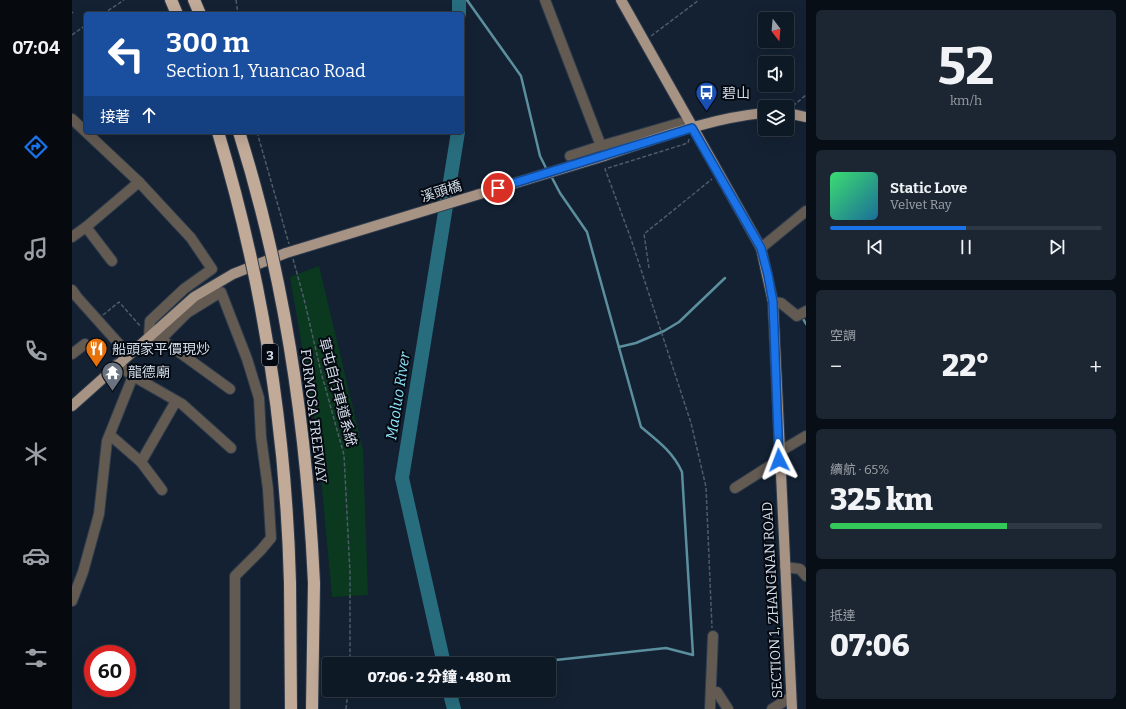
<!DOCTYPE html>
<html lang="zh-TW">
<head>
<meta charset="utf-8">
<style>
  :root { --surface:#0e1926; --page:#1c2632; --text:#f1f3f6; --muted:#9ba0a7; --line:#2e3843; --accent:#1a73e8 }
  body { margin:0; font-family:Bitter,"Noto Sans TC",serif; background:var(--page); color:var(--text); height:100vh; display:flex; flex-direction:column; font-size:15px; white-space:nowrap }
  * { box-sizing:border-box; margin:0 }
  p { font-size:13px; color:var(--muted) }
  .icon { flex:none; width:22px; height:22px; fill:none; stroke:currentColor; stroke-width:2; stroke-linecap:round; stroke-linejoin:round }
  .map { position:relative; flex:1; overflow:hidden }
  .details { display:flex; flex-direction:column; gap:10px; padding:10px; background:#080e15; width:320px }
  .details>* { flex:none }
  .top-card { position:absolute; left:12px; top:12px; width:380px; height:122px; border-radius:4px; box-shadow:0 4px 16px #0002,0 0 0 1px var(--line); background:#1a4fa0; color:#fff; overflow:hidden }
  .needle { width:26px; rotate:164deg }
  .buttons { position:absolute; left:686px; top:12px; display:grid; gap:8px }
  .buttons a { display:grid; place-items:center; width:36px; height:36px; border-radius:4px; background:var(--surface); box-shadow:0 4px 16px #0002,0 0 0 1px var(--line); font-size:20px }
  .speed { position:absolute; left:12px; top:645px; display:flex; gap:8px; font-size:20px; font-weight:700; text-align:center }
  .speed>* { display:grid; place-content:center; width:52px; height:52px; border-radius:50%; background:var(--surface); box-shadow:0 4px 16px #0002,0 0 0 1px var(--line); line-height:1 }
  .speed .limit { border:6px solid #d22; background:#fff; color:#111 }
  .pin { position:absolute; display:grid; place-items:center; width:34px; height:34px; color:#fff; margin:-17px; border:2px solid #fff; border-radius:50%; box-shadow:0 1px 4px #0007 }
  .me { position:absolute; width:44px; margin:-22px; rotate:357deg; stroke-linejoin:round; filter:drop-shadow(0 0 3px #0008) }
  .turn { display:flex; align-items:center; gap:14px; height:84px; padding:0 16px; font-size:18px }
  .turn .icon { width:52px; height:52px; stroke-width:2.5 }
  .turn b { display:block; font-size:28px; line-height:34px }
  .then { display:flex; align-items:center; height:38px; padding:0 16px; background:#0003; gap:8px; font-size:15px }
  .big { font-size:30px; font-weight:800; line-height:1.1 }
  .details .tile { flex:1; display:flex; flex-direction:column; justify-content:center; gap:6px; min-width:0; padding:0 14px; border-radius:6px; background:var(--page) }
  .details .dial { align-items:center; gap:0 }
  .dial b { font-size:52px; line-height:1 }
  .song { display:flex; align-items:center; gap:12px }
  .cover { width:48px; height:48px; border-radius:6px; background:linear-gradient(135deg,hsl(140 70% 55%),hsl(200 70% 35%)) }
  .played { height:4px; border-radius:2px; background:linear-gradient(90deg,var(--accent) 50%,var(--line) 50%) }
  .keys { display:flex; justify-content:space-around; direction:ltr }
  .heat { display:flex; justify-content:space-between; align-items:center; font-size:22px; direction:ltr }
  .charge { height:6px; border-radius:3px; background:linear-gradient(90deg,#34c759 65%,var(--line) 0) }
  .trip { position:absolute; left:250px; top:657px; width:234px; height:40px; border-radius:4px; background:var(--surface); box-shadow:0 4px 16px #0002,0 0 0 1px var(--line); font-weight:800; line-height:40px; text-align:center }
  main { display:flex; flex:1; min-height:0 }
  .tab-bar { display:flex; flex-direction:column; width:72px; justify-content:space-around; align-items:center; background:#060a0f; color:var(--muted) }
  .tab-bar .icon { width:28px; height:28px }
  .tab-bar .active { color:var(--accent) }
  .tab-bar b { font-size:18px; color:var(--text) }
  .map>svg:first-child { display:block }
  .green { fill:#0a391f }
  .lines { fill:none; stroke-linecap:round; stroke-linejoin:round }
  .stream { stroke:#5c8f9e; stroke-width:2.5 }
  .river { stroke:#286d7e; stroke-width:14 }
  .minor-casing { stroke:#2e3b4c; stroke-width:12 }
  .major-casing { stroke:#2e3b4c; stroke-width:12 }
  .highway-casing { stroke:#2e3b4c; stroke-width:14 }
  .path { stroke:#4f5b6a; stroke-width:1.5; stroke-dasharray:4 2; stroke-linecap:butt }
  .minor { stroke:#635a52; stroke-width:10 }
  .major { stroke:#a79384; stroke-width:10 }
  .highway { stroke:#c2aa98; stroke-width:12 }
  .major-bridge-casing { stroke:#2e3b4c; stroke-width:12; stroke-linecap:butt }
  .highway-bridge-casing { stroke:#2e3b4c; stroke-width:14; stroke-linecap:butt }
  .major-bridge { stroke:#a79384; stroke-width:10 }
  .highway-bridge { stroke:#c2aa98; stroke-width:12 }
  .route-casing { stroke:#114b97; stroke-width:10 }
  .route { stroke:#1a73e8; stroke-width:7 }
  .labels { text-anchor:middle; stroke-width:4; stroke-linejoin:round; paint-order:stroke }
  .shield { fill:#050a12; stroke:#969ea8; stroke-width:1 }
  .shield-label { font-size:13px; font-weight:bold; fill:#d4dde9 }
  .poi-label { font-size:14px; fill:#d4dde9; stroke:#050a12; text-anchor:start }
  .street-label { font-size:14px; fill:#d4dde9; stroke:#050a12 }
  .water-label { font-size:15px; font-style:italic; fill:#8fe7fe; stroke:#050a12 }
</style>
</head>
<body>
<main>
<nav class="tab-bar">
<b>07:04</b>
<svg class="icon active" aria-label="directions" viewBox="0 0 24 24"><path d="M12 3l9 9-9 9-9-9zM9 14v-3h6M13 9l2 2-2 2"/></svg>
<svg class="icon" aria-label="music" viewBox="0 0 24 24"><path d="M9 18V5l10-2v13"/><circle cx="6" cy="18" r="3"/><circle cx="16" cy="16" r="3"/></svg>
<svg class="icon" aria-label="phone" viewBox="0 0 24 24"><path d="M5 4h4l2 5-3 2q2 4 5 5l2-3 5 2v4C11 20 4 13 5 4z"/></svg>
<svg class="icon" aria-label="climate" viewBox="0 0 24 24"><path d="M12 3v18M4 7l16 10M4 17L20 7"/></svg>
<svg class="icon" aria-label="car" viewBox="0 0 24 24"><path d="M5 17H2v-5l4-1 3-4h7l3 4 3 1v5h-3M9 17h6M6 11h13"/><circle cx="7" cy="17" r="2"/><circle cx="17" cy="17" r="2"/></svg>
<svg class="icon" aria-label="filters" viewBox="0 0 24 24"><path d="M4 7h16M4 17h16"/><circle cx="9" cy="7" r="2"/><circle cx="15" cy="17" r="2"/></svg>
</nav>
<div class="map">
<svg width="734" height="709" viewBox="0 0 734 709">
  <rect width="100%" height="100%" fill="#132132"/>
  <!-- green -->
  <path class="green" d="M247 266 291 450 296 595 260 597 245 434 218 277Z"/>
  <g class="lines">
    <!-- stream -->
    <g class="stream">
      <path d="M395 0 449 76 468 156 475 170"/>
      <path d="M730 317 734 324"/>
      <path d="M547 347 564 343 592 331 607 322 653 278"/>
      <path d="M447 664 594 648 621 655 610 472C601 452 586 441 569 427L515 232 488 193 478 174"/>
    </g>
    <!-- river -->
    <g class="river">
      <path d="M387 0V14"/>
      <path d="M372 664 330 478 386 132"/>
      <path d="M377 690 382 709"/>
    </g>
    <defs>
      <g id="minor">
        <path d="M473 0 529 146 608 123 620 128"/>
        <path d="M0 119 67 182 119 238 140 269 112 289 78 321 77 337"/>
        <path d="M498 156 529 146"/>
        <path d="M14 227 40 261"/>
        <path d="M0 237 14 227 67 182"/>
        <path d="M689 248 734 211"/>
        <path d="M0 290 5 297 56 354"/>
        <path d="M701 302 709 303 725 316 734 311"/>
        <path d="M77 337 93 335 115 313 149 292 175 359 187 398 189 437 196 489 199 538 189 550 163 576V709"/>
        <path d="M78 337 93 342 158 389"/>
        <path d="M0 354 13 344"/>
        <path d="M45 364 61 376 110 404 159 448"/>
        <path d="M38 435 69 462 90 490"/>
        <path d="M707 452 734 436"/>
        <path d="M69 462 104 401"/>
        <path d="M663 488 707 460"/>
        <path d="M713 567 728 569 734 576"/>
        <path d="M0 601 11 572 27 514 35 441 61 376"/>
        <path d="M645 692 656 709"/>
        <path d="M638 709 641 636"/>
        <path d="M700 709 719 697"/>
      </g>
      <g id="major">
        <path d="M549 0 689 248 701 302 720 709"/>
        <path d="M715 113 734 117"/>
        <path d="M532 156C584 139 638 118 693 113"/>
        <path d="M0 406 122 297 161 274 214 253"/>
      </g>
      <g id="highway">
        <path d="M99 0 105 14"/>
        <path d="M122 0 128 14"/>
        <path d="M218 583 219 709"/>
        <path d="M240 709 242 583"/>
      </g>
    </defs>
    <!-- minor casing -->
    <use href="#minor" class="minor-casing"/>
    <!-- major casing -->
    <use href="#major" class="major-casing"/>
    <!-- highway casing -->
    <use href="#highway" class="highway-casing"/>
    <!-- path -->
    <g class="path">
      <path d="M164 0 166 14"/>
      <path d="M0 12 1 13"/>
      <path d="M31 14 52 0"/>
      <path d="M0 35 14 25"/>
      <path d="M579 36 627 0"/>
      <path d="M721 106 734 95"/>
      <path d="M185 132 217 244"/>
      <path d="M617 139 616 143 533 169 559 239 619 423 634 487 640 628"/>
      <path d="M221 259 232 299 249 372 272 455 278 573V664"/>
      <path d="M577 268 572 234 640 179"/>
      <path d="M31 315 47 302 69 327"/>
      <path d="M274 709 276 690"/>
    </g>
    <!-- minor -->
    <use href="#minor" class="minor"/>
    <!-- major -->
    <use href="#major" class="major"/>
    <!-- highway -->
    <use href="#highway" class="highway"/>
    <defs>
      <path id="major-bridge" d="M214 253 532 156"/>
      <g id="highway-bridge">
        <path d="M146 132C191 281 214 428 218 583"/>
        <path d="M167 132C213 278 235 430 242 583"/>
      </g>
    </defs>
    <!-- major-bridge casing -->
    <use href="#major-bridge" class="major-bridge-casing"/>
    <!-- highway-bridge casing -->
    <use href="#highway-bridge" class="highway-bridge-casing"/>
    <!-- major-bridge -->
    <use href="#major-bridge" class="major-bridge"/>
    <!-- highway-bridge -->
    <use href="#highway-bridge" class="highway-bridge"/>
  </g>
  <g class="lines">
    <defs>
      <path id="route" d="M426 188 620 128 689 248 696 275 701 302 707 460"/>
    </defs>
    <!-- route casing -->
    <use href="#route" class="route-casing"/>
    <!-- route -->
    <use href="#route" class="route"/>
  </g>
  <!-- icons -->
  <defs>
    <symbol id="bus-pin" viewBox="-11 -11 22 30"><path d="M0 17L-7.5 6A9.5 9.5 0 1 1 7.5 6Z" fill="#1a4fb4" stroke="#050a12"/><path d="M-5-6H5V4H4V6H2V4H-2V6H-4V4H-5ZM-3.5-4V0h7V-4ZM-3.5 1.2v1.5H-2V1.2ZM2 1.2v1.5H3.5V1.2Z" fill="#fff"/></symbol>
    <symbol id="restaurant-pin" viewBox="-11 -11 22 30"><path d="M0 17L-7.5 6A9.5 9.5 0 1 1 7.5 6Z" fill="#e8710a" stroke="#050a12"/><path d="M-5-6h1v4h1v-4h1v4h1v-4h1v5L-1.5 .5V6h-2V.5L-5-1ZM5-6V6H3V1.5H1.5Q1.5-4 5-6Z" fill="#fff"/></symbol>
    <symbol id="temple-pin" viewBox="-11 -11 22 30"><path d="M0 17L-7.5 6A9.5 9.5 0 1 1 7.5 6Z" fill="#6b7280" stroke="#050a12"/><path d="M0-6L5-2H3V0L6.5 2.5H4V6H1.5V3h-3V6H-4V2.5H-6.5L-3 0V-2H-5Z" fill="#fff"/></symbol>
  </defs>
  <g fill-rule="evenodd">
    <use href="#bus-pin" x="622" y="80" width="25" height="34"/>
    <use href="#restaurant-pin" x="12" y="336" width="25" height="34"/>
    <use href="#temple-pin" x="28" y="360" width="25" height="34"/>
  </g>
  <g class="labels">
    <!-- shield labels -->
    <rect class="shield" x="190" y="344" width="16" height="22" rx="3"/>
    <g class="shield-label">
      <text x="198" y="360">3</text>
    </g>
    <!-- poi labels -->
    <g class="poi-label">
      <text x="650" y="98">碧山</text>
      <text x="40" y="354">船頭家平價現炒</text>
      <text x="56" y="377">龍德廟</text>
    </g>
    <!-- street labels -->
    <g class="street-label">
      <text transform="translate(369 191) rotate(-17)" y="5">溪頭橋</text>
      <text transform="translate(266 392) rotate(75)" y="5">草屯自行車道系統</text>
      <text transform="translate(242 416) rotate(83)" y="5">FORMOSA FREEWAY</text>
      <text transform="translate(700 600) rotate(-93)" y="5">SECTION 1, ZHANGNAN ROAD</text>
    </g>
    <!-- water labels -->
    <g class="water-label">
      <text transform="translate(326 396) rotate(-81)" y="5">Maoluo River</text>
    </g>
  </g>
</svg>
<div class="buttons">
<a><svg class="needle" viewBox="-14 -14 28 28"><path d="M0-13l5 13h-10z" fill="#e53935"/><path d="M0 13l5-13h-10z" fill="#9ba0a7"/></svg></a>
<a><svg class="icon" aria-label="sound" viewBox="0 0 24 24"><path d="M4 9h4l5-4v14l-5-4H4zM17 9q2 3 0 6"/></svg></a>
<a><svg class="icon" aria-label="layers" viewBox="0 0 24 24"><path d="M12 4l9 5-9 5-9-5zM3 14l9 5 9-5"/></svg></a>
</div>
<div class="speed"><div class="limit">60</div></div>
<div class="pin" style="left:426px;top:188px;background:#d93025"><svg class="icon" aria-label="arrive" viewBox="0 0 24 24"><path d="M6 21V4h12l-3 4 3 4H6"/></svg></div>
<svg class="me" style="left:707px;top:460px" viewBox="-20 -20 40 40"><path d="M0-17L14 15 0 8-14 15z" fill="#1a73e8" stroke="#fff" stroke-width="4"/></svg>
<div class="trip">07:06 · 2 分鐘 · 480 m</div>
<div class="top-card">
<div class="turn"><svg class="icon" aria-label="left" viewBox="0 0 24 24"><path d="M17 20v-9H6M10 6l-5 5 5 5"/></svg><div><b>300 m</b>Section 1, Yuancao Road</div></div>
<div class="then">接著<svg class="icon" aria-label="ahead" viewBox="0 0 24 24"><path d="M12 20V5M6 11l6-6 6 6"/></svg></div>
</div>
</div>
<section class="details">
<div class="tile dial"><b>52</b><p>km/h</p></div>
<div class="tile">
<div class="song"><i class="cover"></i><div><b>Static Love</b><p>Velvet Ray</p></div></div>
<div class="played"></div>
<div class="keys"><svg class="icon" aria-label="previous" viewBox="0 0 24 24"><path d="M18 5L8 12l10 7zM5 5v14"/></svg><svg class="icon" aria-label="pause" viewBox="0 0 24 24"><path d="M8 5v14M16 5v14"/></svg><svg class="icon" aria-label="next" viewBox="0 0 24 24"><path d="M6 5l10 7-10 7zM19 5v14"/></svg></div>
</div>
<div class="tile"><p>空調</p>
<div class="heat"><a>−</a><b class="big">22°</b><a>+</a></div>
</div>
<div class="tile"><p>續航 · 65%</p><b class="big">325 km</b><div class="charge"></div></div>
<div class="tile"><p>抵達</p><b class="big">07:06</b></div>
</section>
</main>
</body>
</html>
